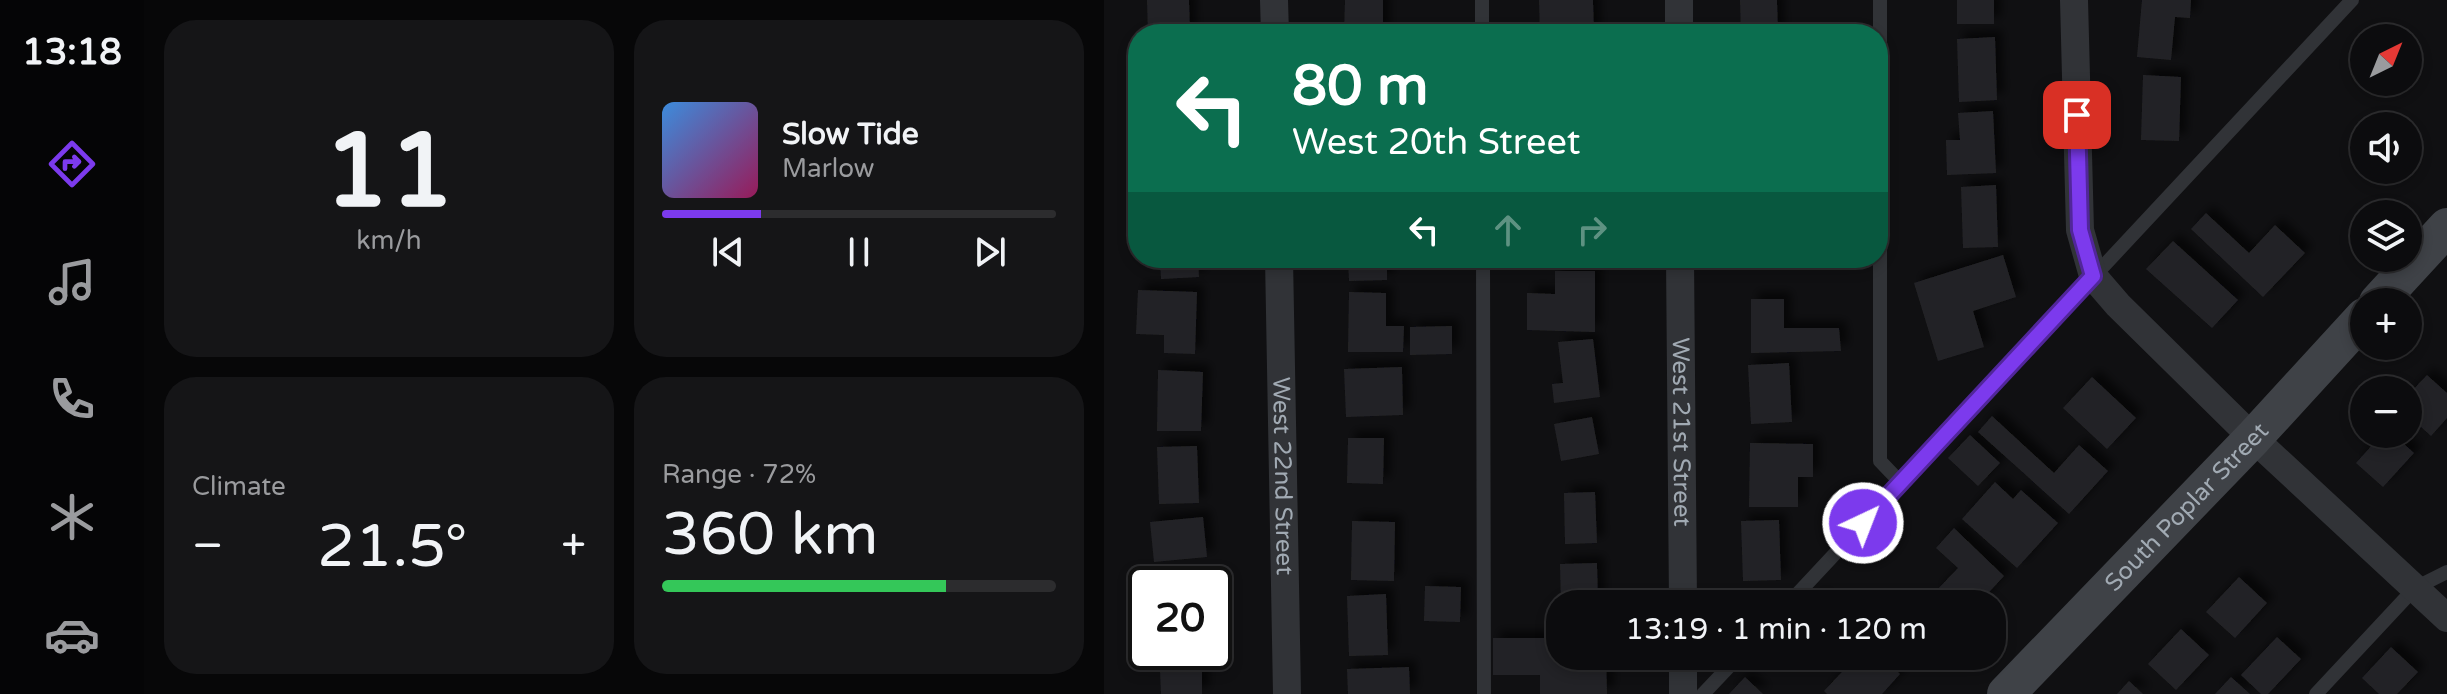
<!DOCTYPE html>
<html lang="en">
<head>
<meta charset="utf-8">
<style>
  :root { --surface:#0c0c0e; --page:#151517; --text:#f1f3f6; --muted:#9a9b9e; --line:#2c2c2e; --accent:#7c3aed }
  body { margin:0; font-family:"Varela Round",sans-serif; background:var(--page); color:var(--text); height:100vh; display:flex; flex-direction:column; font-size:30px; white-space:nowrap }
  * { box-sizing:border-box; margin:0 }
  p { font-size:26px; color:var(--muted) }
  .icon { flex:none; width:44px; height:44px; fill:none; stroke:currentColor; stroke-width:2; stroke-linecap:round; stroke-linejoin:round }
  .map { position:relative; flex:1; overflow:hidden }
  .sheet { display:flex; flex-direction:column; gap:20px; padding:20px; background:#070708; width:960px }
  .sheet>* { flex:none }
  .top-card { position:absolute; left:24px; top:24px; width:760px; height:244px; border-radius:32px; box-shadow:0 4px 12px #0003,0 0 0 2px var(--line); background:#0b6e4f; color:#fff; overflow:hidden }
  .needle { width:52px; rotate:43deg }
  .buttons { position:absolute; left:1246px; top:24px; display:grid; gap:16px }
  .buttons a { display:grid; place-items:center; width:72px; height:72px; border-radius:50%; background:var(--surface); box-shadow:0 4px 12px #0003,0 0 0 2px var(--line); font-size:40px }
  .speed { position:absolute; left:24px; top:566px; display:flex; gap:16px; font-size:40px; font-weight:700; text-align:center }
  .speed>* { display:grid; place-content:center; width:104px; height:104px; border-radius:50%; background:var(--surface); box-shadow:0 4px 12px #0003,0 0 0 2px var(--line); line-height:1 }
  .speed .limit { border:4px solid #111; border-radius:12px; background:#fff; color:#111 }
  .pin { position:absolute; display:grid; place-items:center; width:68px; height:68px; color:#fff; margin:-34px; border-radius:16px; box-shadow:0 4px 12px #0006 }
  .me { position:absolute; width:88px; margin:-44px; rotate:43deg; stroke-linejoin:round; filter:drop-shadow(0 0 6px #0008) }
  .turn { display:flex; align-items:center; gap:28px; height:168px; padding:0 32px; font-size:36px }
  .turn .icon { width:104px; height:104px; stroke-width:2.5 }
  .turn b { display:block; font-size:56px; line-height:68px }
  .lanes { display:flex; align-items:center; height:76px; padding:0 32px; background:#0003; justify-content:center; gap:40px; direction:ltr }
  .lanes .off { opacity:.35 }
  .big { font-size:60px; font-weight:600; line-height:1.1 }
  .sheet .widget { flex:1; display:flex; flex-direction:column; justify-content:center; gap:12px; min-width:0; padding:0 28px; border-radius:32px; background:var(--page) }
  .sheet .dial { align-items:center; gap:0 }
  .dial b { font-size:104px; line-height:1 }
  .song { display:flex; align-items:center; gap:24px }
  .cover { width:96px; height:96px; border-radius:12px; background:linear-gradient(135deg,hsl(210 70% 55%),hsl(330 70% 35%)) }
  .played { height:8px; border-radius:4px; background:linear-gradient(90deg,var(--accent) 25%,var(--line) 25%) }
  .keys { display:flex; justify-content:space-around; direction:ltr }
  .heat { display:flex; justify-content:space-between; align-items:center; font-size:44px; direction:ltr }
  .charge { height:12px; border-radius:6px; background:linear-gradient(90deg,#34c759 72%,var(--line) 0) }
  .sheet .tiles { flex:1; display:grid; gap:20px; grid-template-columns:repeat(2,1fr) }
  .trip { position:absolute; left:442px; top:590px; width:460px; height:80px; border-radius:32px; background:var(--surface); box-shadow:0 4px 12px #0003,0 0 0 2px var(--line); font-weight:600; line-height:80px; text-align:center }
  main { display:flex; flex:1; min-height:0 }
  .tabs { display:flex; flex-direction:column; width:144px; justify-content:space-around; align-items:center; background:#050506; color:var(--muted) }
  .tabs .icon { width:56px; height:56px }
  .tabs .active { color:var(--accent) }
  .tabs b { font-size:36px; color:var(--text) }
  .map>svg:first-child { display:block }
  .building { fill:#232326; filter:url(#shadow) }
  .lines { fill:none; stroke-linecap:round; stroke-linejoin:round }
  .lane { stroke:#313337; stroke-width:14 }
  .street { stroke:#313337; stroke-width:28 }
  .secondary { stroke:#3f4247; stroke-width:38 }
  .route-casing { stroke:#51269a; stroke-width:20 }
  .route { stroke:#7c3aed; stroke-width:14 }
  .labels { text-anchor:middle; stroke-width:8; stroke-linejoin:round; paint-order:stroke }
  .street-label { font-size:24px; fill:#a1aab3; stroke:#0b0b0d }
</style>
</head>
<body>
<main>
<nav class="tabs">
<b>13:18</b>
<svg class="icon active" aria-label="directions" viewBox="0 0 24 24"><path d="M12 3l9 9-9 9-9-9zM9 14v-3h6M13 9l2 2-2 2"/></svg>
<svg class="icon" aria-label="music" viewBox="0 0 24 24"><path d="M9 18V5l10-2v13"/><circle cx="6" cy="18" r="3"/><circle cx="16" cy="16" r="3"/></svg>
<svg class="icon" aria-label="phone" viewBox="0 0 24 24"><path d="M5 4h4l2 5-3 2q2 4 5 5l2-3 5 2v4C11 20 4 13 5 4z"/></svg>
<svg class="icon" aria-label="climate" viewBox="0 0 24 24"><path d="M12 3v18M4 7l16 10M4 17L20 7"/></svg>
<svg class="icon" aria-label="car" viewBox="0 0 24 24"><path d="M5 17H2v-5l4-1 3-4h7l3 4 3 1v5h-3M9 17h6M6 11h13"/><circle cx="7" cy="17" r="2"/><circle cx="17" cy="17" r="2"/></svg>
</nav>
<section class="sheet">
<div class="tiles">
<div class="widget dial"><b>11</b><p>km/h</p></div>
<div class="widget">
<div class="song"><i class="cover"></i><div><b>Slow Tide</b><p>Marlow</p></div></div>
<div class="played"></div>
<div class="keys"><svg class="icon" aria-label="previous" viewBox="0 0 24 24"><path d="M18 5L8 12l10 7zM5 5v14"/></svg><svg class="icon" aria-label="pause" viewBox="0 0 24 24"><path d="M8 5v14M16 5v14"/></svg><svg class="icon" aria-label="next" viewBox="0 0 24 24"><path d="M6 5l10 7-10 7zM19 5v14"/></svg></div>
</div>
<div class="widget"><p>Climate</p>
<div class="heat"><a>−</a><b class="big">21.5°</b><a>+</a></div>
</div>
<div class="widget"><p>Range · 72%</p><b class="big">360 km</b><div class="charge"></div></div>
</div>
</section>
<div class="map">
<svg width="1343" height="694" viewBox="0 0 1343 694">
  <defs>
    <filter id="shadow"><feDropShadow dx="7" dy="-7" stdDeviation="4" flood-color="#0009"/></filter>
  </defs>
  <rect width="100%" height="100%" fill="#101012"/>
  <!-- building -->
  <g class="building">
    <path d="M43 0H85L86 34H44Z"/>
    <path d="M241 0H279V34H240Z"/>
    <path d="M435 0H489L490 34H436Z"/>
    <path d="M636 0H673L674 34H637Z"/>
    <rect x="853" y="0" width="37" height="24"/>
    <path d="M1038 0H1087L1086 18 1071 17 1067 60 1033 57Z"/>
    <path d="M891 37 893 100 855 102 853 39Z"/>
    <path d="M1039 75 1077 77 1075 141 1037 140Z"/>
    <path d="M889 111 892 173 843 175 842 140H856L854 113Z"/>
    <path d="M892 185 894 247 859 248 857 187Z"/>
    <path d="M1102 213 1145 253 1171 225 1201 253 1159 297 1087 229Z"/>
    <path d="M1069 241 1134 300 1108 328 1042 269Z"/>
    <path d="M899 255 912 297 869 311 880 347 834 361 810 283Z"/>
    <path d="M56 258H94L95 277 57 279Z"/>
    <path d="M244 258H283V280L245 281Z"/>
    <path d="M645 258H684L685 266H645Z"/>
    <path d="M451 271H491V332L423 330V293L451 294Z"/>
    <path d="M34 290 93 292 91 354 60 353V335L32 334Z"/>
    <path d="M245 292 282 293V326H300L299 352H244Z"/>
    <path d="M647 299H680V328H735L737 351 647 353Z"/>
    <path d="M348 326V354L306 355V327Z"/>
    <path d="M489 339 496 397 450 403 448 384 459 383 454 342Z"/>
    <path d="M685 363 688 422 647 424 644 365Z"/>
    <path d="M298 367 299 415 242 417 240 369Z"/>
    <path d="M54 370 99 372 97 431H53Z"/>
    <path d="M1323 375 1343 393V418L1327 436 1316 426 1311 431 1304 424V395Z"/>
    <path d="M988 377 1032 418 1003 449 959 408Z"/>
    <path d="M888 416 950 473 975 445 1004 471 965 514 874 432Z"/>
    <path d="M488 417 495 454 457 461 450 424Z"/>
    <path d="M1278 434H1289L1310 453 1279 487 1252 463Z"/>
    <path d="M866 435 896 463 874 486 844 458Z"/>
    <path d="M244 438H280L279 484 243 483Z"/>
    <path d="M646 443 709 444V477H694V507H645Z"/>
    <path d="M93 446 95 503 55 504 53 447Z"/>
    <path d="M891 482 909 499 917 490 954 523 913 568 858 519Z"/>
    <path d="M491 492 493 543 461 544 460 493Z"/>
    <path d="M99 517 103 557 50 562 46 522Z"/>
    <path d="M675 520 677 580 639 581 637 521Z"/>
    <path d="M248 521 291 522 290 581 247 580Z"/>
    <path d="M850 528 900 576 874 604H844L831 592 854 568 832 548Z"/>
    <path d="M493 563 494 604H457L456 564Z"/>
    <path d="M1135 577 1163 603 1131 638 1102 612Z"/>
    <path d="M321 586 357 587 356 622 320 621Z"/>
    <path d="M282 594 284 655 245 656 243 596Z"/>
    <path d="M715 596 724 604H708Z"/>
    <path d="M1077 629 1105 655 1072 690 1044 664Z"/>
    <path d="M1173 637 1197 659 1164 694H1157L1137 675Z"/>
    <path d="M389 638H456V656H502L503 694H436V675H389Z"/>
    <path d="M1287 647 1314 672 1293 694H1275L1258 678Z"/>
    <path d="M47 652H94V655L47 656Z"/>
    <path d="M753 656H777L796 674 778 694H723L720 691Z"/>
    <path d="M793 656H825L810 672Z"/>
    <path d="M305 667 306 694H244L243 669Z"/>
    <path d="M98 669V694H57L56 670Z"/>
    <path d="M641 677 659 694H625Z"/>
    <path d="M1127 677 1146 694H1111Z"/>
    <path d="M1025 681 1039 694H1013Z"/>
  </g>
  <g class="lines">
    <!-- lane -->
    <g class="lane">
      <path d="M378 0V34"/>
      <path d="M776 0V461L797 483"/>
      <path d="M379 258 380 694"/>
      <path d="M684 604 1248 0"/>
      <path d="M599 694 635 656"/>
      <path d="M1212 694 1311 588 1343 572"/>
    </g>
    <!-- street -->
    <g class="street">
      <path d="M170 0 171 34"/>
      <path d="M575 0V34"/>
      <path d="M970 0 976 230 989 276 1014 305 1149 438 1343 618"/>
      <path id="s1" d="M175 258 183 694"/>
      <path id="s2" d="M576 258 579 604"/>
      <path d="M579 656V694"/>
    </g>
    <!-- secondary -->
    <g class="secondary">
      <path d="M1274 302 1343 227"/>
      <path id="s3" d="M902 694 1149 438 1260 317"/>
    </g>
  </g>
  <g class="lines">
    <defs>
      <path id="route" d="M759 523 989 276 976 230 973 115"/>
    </defs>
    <!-- route casing -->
    <use href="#route" class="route-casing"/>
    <!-- route -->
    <use href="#route" class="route"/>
  </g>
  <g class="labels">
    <!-- street labels -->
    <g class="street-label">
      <text dy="8" stroke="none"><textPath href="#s2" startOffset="174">West 21st Street</textPath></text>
      <text dy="8" stroke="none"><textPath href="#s1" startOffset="218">West 22nd Street</textPath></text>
      <text dy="8" stroke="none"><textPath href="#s3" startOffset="260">South Poplar Street</textPath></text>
    </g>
  </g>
</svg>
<div class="buttons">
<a><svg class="needle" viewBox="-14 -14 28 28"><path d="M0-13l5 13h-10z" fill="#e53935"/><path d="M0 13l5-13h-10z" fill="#9a9b9e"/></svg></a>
<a><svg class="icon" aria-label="sound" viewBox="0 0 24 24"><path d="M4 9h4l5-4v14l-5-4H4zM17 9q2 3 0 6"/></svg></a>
<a><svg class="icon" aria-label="layers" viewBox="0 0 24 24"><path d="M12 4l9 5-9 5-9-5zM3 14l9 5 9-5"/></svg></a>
<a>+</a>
<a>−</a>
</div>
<div class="speed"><div class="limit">20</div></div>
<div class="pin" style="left:973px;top:115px;background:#d93025"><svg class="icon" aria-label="arrive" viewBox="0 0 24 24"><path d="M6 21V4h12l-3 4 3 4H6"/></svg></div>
<svg class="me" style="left:759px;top:523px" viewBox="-20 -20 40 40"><circle r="17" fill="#7c3aed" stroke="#fff" stroke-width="3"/><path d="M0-11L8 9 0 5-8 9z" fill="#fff"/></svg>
<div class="trip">13:19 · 1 min · 120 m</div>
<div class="top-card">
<div class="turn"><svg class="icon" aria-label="left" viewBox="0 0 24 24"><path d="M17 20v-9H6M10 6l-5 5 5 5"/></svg><div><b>80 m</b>West 20th Street</div></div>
<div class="lanes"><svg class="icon" aria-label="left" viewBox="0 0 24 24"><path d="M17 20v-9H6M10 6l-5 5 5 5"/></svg><svg class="icon off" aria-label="ahead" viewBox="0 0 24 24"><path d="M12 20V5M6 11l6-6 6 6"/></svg><svg class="icon off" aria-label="right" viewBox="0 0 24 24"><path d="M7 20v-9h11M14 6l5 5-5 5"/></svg></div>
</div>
</div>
</main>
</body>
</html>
